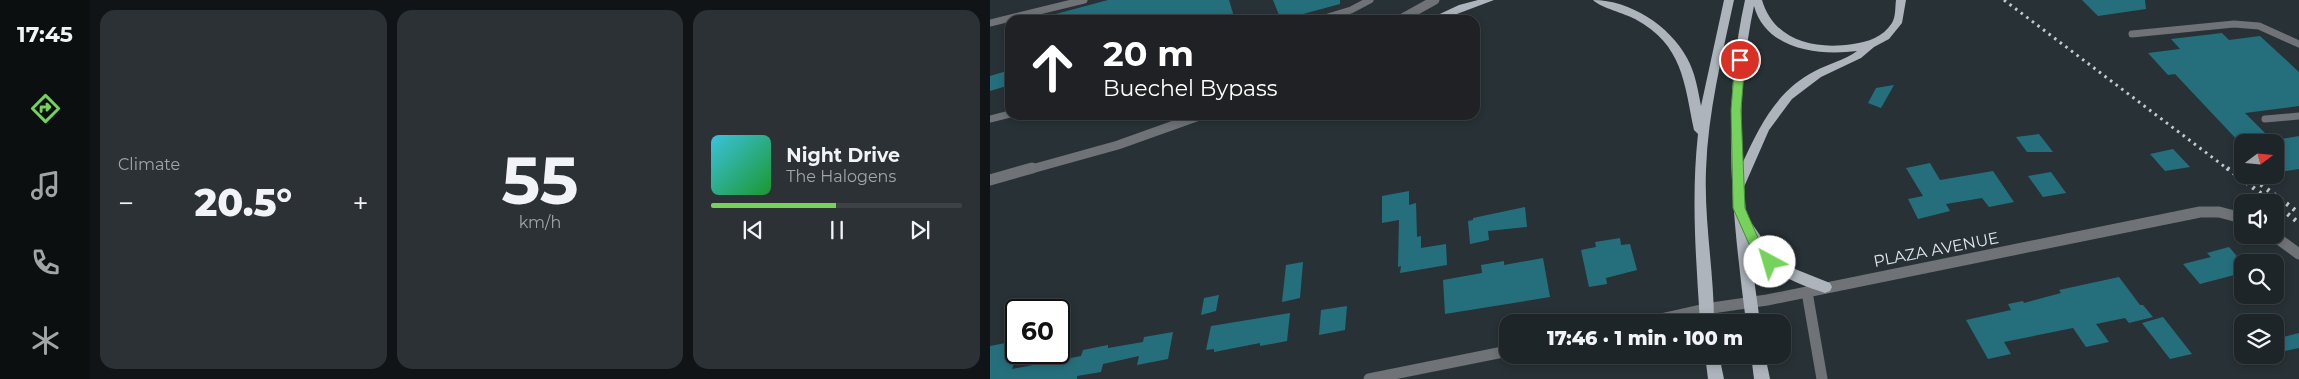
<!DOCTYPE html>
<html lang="en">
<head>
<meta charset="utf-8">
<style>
  :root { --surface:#1e2528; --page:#2b3134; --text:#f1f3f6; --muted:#a1a5a8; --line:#3c4245; --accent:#75d25b }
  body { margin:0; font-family:Montserrat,sans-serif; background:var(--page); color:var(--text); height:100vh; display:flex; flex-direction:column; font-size:19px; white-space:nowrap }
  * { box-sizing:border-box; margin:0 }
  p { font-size:16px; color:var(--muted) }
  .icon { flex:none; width:28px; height:28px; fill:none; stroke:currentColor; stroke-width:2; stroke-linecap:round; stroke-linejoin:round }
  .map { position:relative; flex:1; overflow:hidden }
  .drawer { display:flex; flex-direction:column; gap:10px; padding:10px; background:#101416; width:900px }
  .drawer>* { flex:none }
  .hud { position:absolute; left:15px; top:15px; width:475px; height:105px; border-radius:15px; box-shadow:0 2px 8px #0003,0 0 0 1px var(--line); background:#202124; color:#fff; overflow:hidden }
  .needle { width:32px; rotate:74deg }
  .fabs { position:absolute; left:1244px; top:134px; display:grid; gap:10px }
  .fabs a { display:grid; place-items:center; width:50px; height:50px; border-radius:10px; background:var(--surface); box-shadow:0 2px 8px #0003,0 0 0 1px var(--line); font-size:25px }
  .speed { position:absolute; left:15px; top:299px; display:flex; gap:10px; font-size:25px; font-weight:700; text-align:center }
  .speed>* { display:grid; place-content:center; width:65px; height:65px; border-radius:50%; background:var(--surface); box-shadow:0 2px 8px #0003,0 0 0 1px var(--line); line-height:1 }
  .speed .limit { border:2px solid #111; border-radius:8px; background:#fff; color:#111 }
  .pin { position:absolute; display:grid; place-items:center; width:42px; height:42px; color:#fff; margin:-21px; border:2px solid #fff; border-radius:50%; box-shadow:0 1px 5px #0007 }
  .me { position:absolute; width:55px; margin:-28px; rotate:321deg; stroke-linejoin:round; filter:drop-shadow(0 0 4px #0008) }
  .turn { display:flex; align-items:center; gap:18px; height:105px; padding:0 15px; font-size:22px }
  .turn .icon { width:65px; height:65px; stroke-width:2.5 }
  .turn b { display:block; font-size:35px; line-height:42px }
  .big { font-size:38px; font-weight:800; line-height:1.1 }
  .drawer .card { flex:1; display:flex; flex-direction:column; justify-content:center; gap:8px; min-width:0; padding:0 18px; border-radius:15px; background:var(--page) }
  .drawer .dial { align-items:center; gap:0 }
  .dial b { font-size:65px; line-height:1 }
  .song { display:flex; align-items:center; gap:15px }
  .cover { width:60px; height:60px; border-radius:8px; background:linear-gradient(135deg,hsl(190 70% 55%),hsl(130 70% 35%)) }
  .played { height:5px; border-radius:2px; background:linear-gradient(90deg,var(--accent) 50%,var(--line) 50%) }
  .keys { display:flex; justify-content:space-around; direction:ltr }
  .heat { display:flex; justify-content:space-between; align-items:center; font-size:28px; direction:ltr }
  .drawer .tiles { flex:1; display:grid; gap:10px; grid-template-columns:repeat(3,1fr) }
  .trip { position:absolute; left:509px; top:314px; width:292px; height:50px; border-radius:15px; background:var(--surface); box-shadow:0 2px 8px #0003,0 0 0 1px var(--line); font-weight:800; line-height:50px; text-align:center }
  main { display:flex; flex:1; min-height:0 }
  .menu { display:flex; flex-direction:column; width:90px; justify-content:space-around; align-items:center; background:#0c0f10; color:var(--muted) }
  .menu .icon { width:35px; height:35px }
  .menu .on { color:var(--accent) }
  .menu b { font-size:22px; color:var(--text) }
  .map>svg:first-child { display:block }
  .building { fill:#256f7d }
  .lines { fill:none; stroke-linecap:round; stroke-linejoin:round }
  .lane { stroke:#6f7276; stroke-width:7 }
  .street-far1 { stroke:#6f7276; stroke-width:9 }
  .street { stroke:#6f7276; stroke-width:11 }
  .primary { fill:#adb4bc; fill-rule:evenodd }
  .rail-far1 { stroke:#c3cacd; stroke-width:3; stroke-dasharray:2.5 4.5; stroke-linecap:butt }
  .rail { stroke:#c3cacd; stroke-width:4.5; stroke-dasharray:2.5 5.5; stroke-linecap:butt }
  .route { fill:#75d25b; stroke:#4c883b }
  .labels { text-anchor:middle; stroke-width:5; stroke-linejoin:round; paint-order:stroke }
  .street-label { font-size:16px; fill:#e2e8eb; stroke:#283136 }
</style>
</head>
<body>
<main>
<nav class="menu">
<b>17:45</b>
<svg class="icon on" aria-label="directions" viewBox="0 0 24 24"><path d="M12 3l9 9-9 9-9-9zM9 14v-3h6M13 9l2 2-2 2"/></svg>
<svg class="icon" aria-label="music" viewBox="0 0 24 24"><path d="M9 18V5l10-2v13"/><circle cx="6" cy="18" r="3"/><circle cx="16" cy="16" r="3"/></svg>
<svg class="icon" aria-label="phone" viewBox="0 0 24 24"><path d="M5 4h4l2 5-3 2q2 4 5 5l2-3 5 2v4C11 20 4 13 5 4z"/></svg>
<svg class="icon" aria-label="climate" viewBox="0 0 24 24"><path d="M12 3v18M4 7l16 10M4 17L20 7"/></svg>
</nav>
<section class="drawer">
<div class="tiles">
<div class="card"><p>Climate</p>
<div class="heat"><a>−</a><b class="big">20.5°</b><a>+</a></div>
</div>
<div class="card dial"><b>55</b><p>km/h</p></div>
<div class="card">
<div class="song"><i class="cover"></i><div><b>Night Drive</b><p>The Halogens</p></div></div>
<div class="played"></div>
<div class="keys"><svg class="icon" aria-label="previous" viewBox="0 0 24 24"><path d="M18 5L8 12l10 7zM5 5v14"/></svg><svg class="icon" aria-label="pause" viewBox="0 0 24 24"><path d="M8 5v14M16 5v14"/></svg><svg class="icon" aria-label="next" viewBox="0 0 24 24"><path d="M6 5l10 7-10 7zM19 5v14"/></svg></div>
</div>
</div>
</section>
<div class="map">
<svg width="1309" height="379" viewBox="0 0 1309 379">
  <rect width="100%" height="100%" fill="#283136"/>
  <!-- building -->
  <g class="building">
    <path d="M118 0H239L245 20H62V15Z"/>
    <path d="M283 0H350V4L291 20Z"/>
    <path d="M1092 0H1155L1156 9 1108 16Z"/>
    <path d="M1232 33 1239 40 1270 36 1309 72V106L1255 113 1284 142H1252L1251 144 1185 74 1178 75 1158 53 1190 49 1181 39Z"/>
    <path d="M20 70V85L0 91V76Z"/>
    <path d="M904 85 891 108 878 103 886 88Z"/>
    <path d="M1049 134 1063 152H1037L1026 137Z"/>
    <path d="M1309 136V169L1290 172 1285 167V140Z"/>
    <path d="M1183 149 1200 167 1175 171 1160 154Z"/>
    <path d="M940 163 950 180 1003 171 1024 202 999 207 992 198 956 204 960 211 928 219 918 199 933 196 916 168Z"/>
    <path d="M1061 172 1076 193 1053 197 1038 176Z"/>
    <path d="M419 191V205L426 203 427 237 431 236V248L456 244 457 265 410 273 411 266 408 267 409 220 392 223V196Z"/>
    <path d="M535 207 537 227 498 231 499 240 480 244 478 221 483 220V218Z"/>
    <path d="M630 238 631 245 640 244 647 270 616 278 617 284 599 287 591 250 606 247 605 242Z"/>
    <path d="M1239 247 1252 262V273L1210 284 1193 264 1221 257 1217 253Z"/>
    <path d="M553 258 560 297 455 314 453 280 492 273 491 265 514 261V265Z"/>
    <path d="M313 262 310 298 292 302 296 265Z"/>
    <path d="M1129 277 1150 305H1153L1163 317 1139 323 1135 318 1106 324 1119 342 1096 347 1083 328 1014 342 1021 354 998 359 976 320 1021 310 1018 304 1033 301 1034 303 1071 293 1069 290Z"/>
    <path d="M229 295 226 311 211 315 214 298Z"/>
    <path d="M357 306 355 330 329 335 331 310Z"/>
    <path d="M300 313 297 341 270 346V343L224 352V349L216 350 221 326Z"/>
    <path d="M1173 317 1202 354 1180 359 1152 323Z"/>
    <path d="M183 332 178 359 147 365 149 356 113 364 111 372 87 376V379H0V346L26 341V358L22 369 91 356 93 350 118 345V348L153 342 154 337Z"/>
    <path d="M1309 333V348L1285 353V339Z"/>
  </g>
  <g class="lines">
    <!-- lane -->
    <g class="lane">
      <path d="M328 20 361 10 380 0"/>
      <path d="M0 23 94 0"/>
      <path d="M1142 34 1244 24 1269 26 1309 44"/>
      <path d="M0 119 20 114"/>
      <path d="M1275 119 1309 116"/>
    </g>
    <!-- street-far1 -->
    <g class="street-far1">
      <path d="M409 20 445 0"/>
      <path d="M38 170 128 145 212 115"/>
    </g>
    <!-- street -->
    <g class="street">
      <path d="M0 180 42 168"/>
      <path d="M1283 235 1309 254"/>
      <path d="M817 292 832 379"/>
      <path d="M657 322 715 309 777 300 1210 212H1229L1252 218"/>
      <path d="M379 379 518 351"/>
    </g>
    <!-- primary -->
    <g class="primary">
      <path d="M488 0H504L451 20H437L469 5Z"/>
      <path d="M603 0C640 0 680 26 697 58 705 72 708 90 711 106L734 0H744C732 56 718 112 716 170 714 221 724 272 724 322H710C706 259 701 197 708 134L704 130C694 82 693 45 645 19 634 13 611 8 603 0Z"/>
      <path d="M755 0H772C784 41 825 50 863 44 878 42 893 37 902 23 906 16 905 7 906 0H916L912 23 899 39 884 47 871 58 831 77 802 99 779 130 754 187 756 215 781 251 800 267 840 283 842 287 840 291 835 293C804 283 777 272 759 243L770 322H756C742 213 731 108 755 0ZM764 6C776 50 829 56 867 51 855 60 838 64 825 71 787 90 769 127 752 164 749 111 753 58 764 6Z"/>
      <path d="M715 355H729L734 379H718Z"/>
      <path d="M761 355H775L780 379H764Z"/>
    </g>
    <!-- rail-far1 -->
    <path class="rail-far1" d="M1014 0 1239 170"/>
    <!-- rail -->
    <g class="rail">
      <path d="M1237 168 1282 202"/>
      <path d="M1258 175 1309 213"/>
      <path d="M1285 204 1309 223"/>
    </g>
  </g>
  <!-- route -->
  <path class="route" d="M750 56 755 60 751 110 755 208 768 238 786 262 784 265H776L759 244 743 208 741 110 745 60Z"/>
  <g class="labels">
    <!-- street labels -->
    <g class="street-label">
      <text transform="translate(946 249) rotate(-11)" y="6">PLAZA AVENUE</text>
    </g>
  </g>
</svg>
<div class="fabs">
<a><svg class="needle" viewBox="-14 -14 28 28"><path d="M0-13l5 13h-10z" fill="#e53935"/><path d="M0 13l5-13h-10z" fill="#a1a5a8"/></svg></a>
<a><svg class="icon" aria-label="sound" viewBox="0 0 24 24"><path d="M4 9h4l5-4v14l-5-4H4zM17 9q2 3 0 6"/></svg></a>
<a><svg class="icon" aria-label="search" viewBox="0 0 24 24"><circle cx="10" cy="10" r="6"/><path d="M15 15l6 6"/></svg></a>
<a><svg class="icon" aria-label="layers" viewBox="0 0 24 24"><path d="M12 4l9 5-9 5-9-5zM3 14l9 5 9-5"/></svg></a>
</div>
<div class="speed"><div class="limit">60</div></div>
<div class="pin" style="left:750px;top:60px;background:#d93025"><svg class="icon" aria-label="arrive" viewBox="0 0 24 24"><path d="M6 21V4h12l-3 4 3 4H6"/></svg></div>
<svg class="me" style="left:780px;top:262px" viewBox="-20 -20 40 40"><circle r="19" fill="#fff"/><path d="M0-13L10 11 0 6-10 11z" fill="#75d25b"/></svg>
<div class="trip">17:46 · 1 min · 100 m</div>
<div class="hud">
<div class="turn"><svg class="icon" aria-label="ahead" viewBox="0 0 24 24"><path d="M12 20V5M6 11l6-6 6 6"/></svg><div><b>20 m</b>Buechel Bypass</div></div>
</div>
</div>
</main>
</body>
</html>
